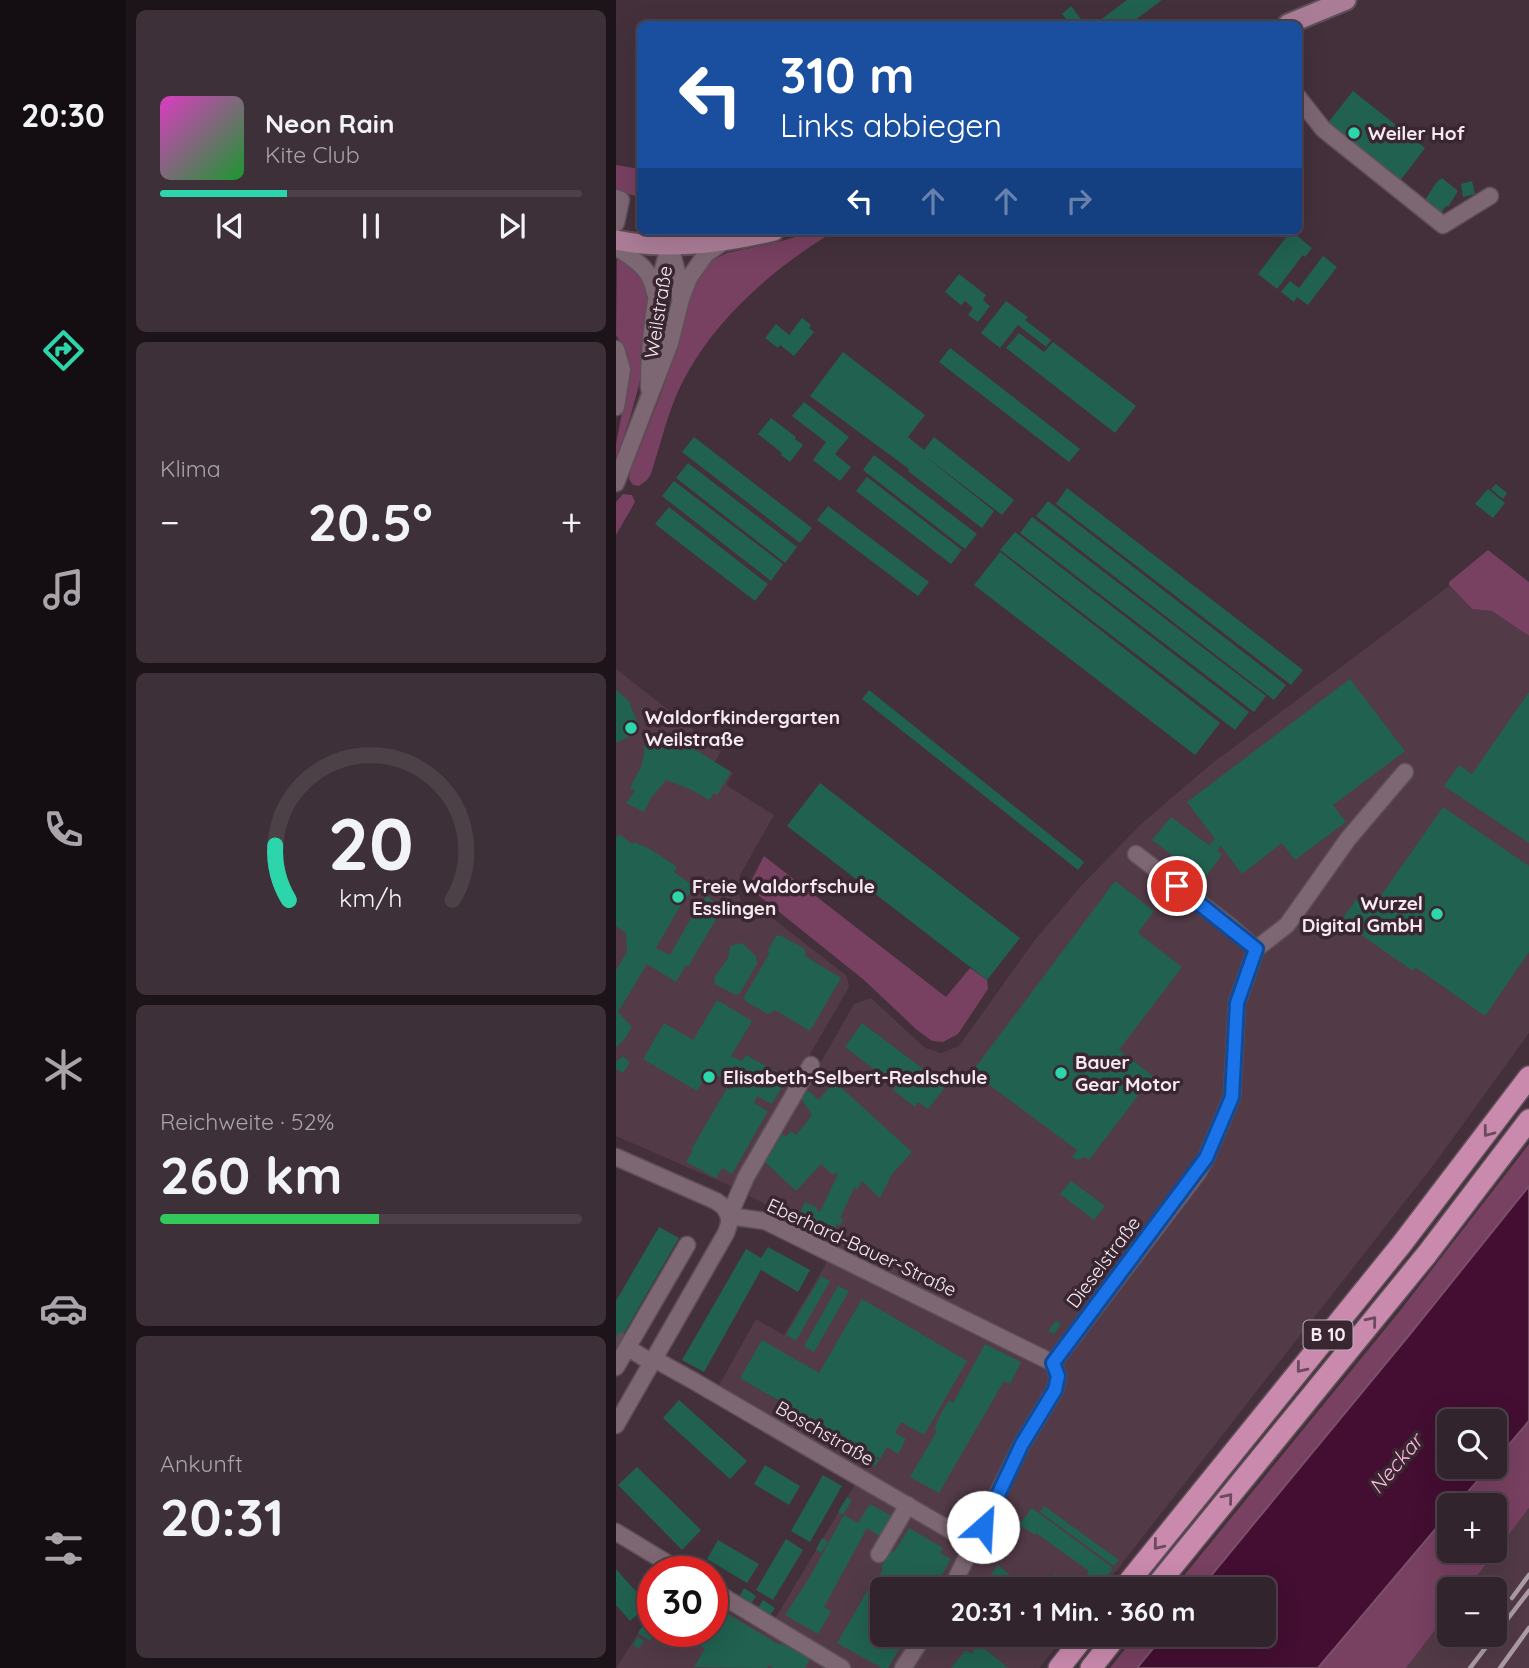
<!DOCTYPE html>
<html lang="de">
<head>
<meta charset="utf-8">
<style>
  :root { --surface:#32242c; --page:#3d3038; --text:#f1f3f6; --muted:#a8a4a9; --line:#4d4148; --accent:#2dd5ab }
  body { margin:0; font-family:Quicksand,sans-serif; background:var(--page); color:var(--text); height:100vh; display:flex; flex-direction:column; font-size:26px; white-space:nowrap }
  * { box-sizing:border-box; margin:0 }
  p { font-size:23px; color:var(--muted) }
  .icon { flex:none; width:38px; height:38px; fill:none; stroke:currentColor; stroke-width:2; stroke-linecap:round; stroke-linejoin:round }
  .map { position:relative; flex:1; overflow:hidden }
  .drawer { display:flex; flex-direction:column; gap:10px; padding:10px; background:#1c1418; width:490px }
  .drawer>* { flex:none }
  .banner { position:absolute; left:21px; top:21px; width:665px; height:214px; border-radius:10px; box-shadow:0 7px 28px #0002,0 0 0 2px var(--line); background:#1a4fa0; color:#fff; overflow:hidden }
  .tools { position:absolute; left:821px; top:1409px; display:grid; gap:14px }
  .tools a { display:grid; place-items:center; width:70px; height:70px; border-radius:10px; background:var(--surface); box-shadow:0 7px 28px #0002,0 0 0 2px var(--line); font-size:35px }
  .speed { position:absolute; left:21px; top:1556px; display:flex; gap:14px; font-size:35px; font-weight:700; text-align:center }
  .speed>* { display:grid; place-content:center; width:91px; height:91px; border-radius:50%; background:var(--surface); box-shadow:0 7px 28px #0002,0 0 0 2px var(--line); line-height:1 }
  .speed .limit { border:10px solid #d22; background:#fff; color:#111 }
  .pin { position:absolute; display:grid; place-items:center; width:60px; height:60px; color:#fff; margin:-30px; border:4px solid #fff; border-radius:50%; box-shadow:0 2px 7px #0007 }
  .me { position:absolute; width:77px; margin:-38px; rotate:26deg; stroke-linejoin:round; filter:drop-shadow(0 0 5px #0008) }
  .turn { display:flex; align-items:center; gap:24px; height:147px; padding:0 28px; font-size:32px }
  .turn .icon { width:91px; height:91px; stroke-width:2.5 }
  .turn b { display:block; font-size:49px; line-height:60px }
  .lanes { display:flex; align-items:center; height:66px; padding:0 28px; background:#0003; justify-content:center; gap:35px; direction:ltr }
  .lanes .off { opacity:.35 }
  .big { font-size:52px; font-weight:700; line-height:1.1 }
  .drawer .card { flex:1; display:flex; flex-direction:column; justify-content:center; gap:10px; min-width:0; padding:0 24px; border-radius:10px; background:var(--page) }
  .drawer .dial { align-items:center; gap:0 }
  .dial svg { height:182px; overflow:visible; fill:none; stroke:var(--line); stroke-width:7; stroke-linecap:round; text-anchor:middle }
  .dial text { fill:var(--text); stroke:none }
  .song { display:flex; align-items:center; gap:21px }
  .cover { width:84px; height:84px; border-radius:10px; background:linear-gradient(135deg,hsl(310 70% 55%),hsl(130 70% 35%)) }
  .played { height:7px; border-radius:4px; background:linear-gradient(90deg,var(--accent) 30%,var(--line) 30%) }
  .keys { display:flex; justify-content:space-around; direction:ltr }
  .heat { display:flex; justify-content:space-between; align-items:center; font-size:38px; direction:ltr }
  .charge { height:10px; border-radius:5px; background:linear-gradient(90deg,#34c759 52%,var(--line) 0) }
  .trip { position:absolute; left:254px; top:1577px; width:406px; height:70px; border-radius:10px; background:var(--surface); box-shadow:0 7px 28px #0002,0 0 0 2px var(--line); font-weight:700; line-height:70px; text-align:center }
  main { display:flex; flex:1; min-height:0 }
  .tabs { display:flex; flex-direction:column; width:126px; justify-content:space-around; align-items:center; background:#140e12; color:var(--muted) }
  .tabs .icon { width:49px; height:49px }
  .tabs .selected { color:var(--accent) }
  .tabs b { font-size:32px; color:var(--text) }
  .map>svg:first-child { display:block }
  .built { fill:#523a47 }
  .green { fill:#784061 }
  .water { fill:#430e31; stroke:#79506a; stroke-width:2 }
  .building { fill:#21614f }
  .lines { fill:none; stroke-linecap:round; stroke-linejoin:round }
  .minor-tunnel { stroke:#5e4c56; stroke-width:16; stroke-dasharray:16 8; stroke-linecap:butt }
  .minor-casing { stroke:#5e4f58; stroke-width:19 }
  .major-casing { stroke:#5e4f58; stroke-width:23 }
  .highway-casing { stroke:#5e4f58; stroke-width:24 }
  .minor { stroke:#7d6773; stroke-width:16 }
  .major { stroke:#ab7c96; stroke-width:19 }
  .highway { stroke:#ca8aae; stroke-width:21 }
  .rail { stroke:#ac9da5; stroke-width:4.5 }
  .oneway { stroke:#6c495c }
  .route-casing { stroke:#114b97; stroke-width:18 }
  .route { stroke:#1a73e8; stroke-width:12 }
  .poi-dot { fill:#2dd5ab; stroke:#392630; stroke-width:2.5 }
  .labels { text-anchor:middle; stroke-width:7; stroke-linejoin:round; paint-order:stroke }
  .shield { fill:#392630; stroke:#bdafb6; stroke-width:2 }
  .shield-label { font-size:18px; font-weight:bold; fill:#f6eaf0 }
  .poi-label { font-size:19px; font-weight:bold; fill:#f6eaf0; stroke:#392630; text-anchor:start }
  .street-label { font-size:19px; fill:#f6eaf0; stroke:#392630 }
  .water-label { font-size:21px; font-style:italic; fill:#ffb8e0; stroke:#392630 }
</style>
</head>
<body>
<main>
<nav class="tabs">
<b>20:30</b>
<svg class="icon selected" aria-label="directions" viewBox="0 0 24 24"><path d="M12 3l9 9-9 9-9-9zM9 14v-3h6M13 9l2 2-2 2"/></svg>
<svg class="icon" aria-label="music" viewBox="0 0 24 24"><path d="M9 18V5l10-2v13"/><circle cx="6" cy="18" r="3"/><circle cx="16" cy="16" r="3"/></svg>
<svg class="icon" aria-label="phone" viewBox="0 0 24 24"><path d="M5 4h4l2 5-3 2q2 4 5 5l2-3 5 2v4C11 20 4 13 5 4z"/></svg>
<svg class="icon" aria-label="climate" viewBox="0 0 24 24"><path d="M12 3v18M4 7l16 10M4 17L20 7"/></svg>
<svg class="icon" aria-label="car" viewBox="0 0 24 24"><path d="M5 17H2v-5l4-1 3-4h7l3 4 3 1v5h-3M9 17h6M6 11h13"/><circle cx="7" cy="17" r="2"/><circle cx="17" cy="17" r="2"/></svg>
<svg class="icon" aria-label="filters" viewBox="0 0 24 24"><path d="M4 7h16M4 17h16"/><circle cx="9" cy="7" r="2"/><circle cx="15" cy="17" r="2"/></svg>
</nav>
<section class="drawer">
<div class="card">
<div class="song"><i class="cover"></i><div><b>Neon Rain</b><p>Kite Club</p></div></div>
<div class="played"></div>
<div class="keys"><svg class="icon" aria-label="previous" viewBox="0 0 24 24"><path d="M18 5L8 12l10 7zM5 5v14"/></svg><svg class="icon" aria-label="pause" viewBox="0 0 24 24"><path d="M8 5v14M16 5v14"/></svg><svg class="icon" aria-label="next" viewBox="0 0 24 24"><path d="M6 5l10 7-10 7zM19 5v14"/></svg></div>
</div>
<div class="card"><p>Klima</p>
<div class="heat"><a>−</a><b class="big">20.5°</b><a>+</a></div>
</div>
<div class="card dial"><svg viewBox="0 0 100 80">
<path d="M14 69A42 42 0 1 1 86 69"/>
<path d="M14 69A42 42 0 0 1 8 45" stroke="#2dd5ab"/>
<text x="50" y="56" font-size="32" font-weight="700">20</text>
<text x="50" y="72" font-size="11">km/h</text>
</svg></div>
<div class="card"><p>Reichweite · 52%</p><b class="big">260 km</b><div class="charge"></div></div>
<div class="card"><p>Ankunft</p><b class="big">20:31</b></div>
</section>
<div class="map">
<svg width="913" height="1668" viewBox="0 0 913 1668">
  <rect width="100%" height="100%" fill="#43303b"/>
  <!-- built -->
  <g class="built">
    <path d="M833 586 856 609 876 611 913 636V1033L819 1163 486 1589H266V1634L450 1635 423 1668H0L37 1610V1631H96V1602L150 1634 247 1471 102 1387 140 1319 168 1335 209 1265 216 1236 133 1196 137 1177 186 1089 205 1062 238 1004 255 998 309 1048 325 1053 343 1046 418 941 465 886 525 824 594 765Z"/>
    <path d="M0 669 105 751 99 762 117 773 110 785 158 815 124 875 122 892 126 905 137 903 231 976 233 987 117 1187 0 1136Z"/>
    <path d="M913 1508V1668H790L833 1612V1634H878V1589H851Z"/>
  </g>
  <!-- green -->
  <g class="green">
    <path d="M0 165 24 169V197L0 191Z"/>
    <path d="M200 231H219C162 265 104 314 72 372 54 402 46 440 35 474L31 480 23 486 17 485 13 479 14 472 46 391 66 330 76 286 89 264 111 253 162 242Z"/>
    <path d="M1 259 22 270 33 294 25 377 14 418 0 460V444L14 372 11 353 0 335Z"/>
    <path d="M7 494 16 495 19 502 0 535V502Z"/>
    <path d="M872 550 913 582V636L876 611 856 609 833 585V582Z"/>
    <path d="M148 856 330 997 354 968 371 980 372 989 342 1034 327 1042 316 1041 301 1030 248 980 142 895 135 881Z"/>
    <path d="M913 1144V1186L794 1334 584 1589H557L783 1312Z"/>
    <path d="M913 1421V1508L851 1589H833V1612L790 1668H702L833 1513V1550H878V1505H840L874 1467 878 1466 879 1461Z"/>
    <path d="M520 1635H548L521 1668H494Z"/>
  </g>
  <!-- water -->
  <path class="water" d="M913 1186V1421L879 1461 878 1421H833V1466L874 1467 840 1505H833V1513L702 1668H521L548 1635 648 1634V1589H584L794 1334Z"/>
  <!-- building -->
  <g class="building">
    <path d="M511 0H546L514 24H479Z"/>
    <path d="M455 6 468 23 466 24H454L446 14Z"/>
    <path d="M737 91 809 148 784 181 711 124Z"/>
    <path d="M826 178 842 191 832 207 830 206 825 213 809 200 820 183Z"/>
    <path d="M856 181 859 194 847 197 845 184Z"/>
    <path d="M675 231 696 248 689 257 687 255 661 289 642 274Z"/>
    <path d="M707 256 721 267 692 305 681 297 678 302 665 292 674 281 683 288Z"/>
    <path d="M343 274 370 295 367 300 374 306 362 322 352 315 357 308 349 301 345 305 329 292Z"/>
    <path d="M390 301 412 317 409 320 435 340 430 347 402 325 384 348 365 333Z"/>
    <path d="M186 318 195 325 193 328 198 332 178 356 164 345 162 348 149 338 160 324 173 335Z"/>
    <path d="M403 333 428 352 437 342 520 406 499 433 390 348Z"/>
    <path d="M334 348 464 449 453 462 323 362Z"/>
    <path d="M227 352 309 415 292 437 308 450 318 437 398 500 386 515 305 453 378 511 366 528 292 471 293 469 194 396Z"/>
    <path d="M188 402 233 437 219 454 235 467 224 481 197 460 210 442 176 416Z"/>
    <path d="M155 418 180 437 179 439 187 445 174 462 165 455 166 453 142 434Z"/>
    <path d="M78 437 196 528 184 543 66 452Z"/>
    <path d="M258 455 361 534 349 549 247 470Z"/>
    <path d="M72 463 181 547 169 563 60 478Z"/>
    <path d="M251 477 346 550 335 564 240 491Z"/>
    <path d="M58 481 167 564 155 581 46 496Z"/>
    <path d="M880 484 891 493 887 499 875 489Z"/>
    <path d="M451 488 687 670 675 685 440 504Z"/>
    <path d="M872 489 889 503 877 518 859 504Z"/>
    <path d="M432 501 670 685 658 700 420 516Z"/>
    <path d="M212 506 313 582 302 596 201 520Z"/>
    <path d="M53 507 152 584 139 601 39 524Z"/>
    <path d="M416 517 650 696 638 712 404 533Z"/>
    <path d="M399 532 633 712 619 730 384 550Z"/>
    <path d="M384 552 604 723 579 755 358 585Z"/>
    <path d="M734 679 789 751 717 805 730 822 679 860 666 843 626 874 605 846 601 851 606 855 588 879 536 840 555 817 593 845 599 839 571 802Z"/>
    <path d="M0 690 12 700 21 721 14 736 0 743Z"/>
    <path d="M253 690 468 862 462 870 246 699Z"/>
    <path d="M913 692V843L828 786 843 765 856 774Z"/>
    <path d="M30 736 66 751 69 743 115 772 101 795 98 793 93 800 76 790 50 780 35 798 28 812 10 803 19 791 14 788 26 765Z"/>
    <path d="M204 783 404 938 371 980 171 826Z"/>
    <path d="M827 807 913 866V952L869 1016 799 967 797 971 725 921 742 897 757 907Z"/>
    <path d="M3 834 16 844 18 842 32 848 48 858 61 867 58 872 79 887 66 903 40 948 54 955 78 913 91 896 106 909 72 967 70 965 60 982 31 964 2 1012 16 1027 8 1040 0 1047V970L11 952 10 933 0 926V838Z"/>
    <path d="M499 881 538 911 522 933 566 967 503 1050 537 1076 473 1160 469 1157 460 1160 456 1157 461 1150 368 1081 364 1087 359 1084V1074L356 1072Z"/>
    <path d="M164 935 189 949V956L225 978 194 1031 159 1010 152 1014 129 1001 128 997 153 954 152 950 160 936Z"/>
    <path d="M126 943 140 956 141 964 124 993 119 995 99 984 98 978 112 958 114 946Z"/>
    <path d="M101 1000 136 1021 115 1056 126 1061 130 1055 171 1078 156 1104 141 1096 138 1103 152 1111 116 1174 106 1168 100 1178 70 1162 77 1150H75L111 1088 115 1090 118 1085 93 1071 81 1091 27 1059 48 1023 77 1040Z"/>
    <path d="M246 1023 330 1086 312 1109 302 1102 299 1107 277 1090 280 1086 229 1047Z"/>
    <path d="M7 1056 14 1062 7 1073 0 1069V1062Z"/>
    <path d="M219 1082 296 1152 276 1174 264 1198 246 1181 242 1189 238 1188 224 1218 227 1219 224 1226 221 1224 218 1231 184 1213 189 1202 202 1208 200 1210 204 1212 222 1174 219 1173 217 1175 205 1164 180 1191 149 1162 166 1134 170 1137 175 1131 180 1135 196 1115 183 1095 186 1089 194 1092 202 1100Z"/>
    <path d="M455 1181 489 1206 478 1220 444 1194Z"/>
    <path d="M43 1227 63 1238 0 1347V1301Z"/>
    <path d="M152 1247 194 1270 182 1292 145 1270 88 1372 66 1360 130 1249 145 1258Z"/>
    <path d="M205 1276 214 1281 180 1341 170 1335Z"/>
    <path d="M222 1286 233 1291 198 1352 188 1346Z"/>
    <path d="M246 1299 351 1361 308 1435 285 1422 279 1433 290 1439 282 1454 271 1447 264 1459 124 1378 146 1340 203 1373Z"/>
    <path d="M440 1321 445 1324 438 1334 432 1331Z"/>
    <path d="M369 1344 405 1362 394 1384 388 1381 323 1493 294 1477 321 1431 318 1429 325 1413 333 1400 337 1403Z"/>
    <path d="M63 1400 131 1461 114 1479 47 1418Z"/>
    <path d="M249 1452 263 1460 260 1466 245 1457Z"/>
    <path d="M149 1465 184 1486 173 1505 138 1484Z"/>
    <path d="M21 1467 85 1530 66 1550 2 1485Z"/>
    <path d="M207 1475 226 1486 194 1542 175 1531Z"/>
    <path d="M231 1497 236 1500 227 1515 222 1512Z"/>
    <path d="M254 1504 277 1517 265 1537 251 1528 208 1607 215 1611 202 1634 169 1615 192 1580 228 1515 242 1523Z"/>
    <path d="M428 1506 503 1560 498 1566 424 1512Z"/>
    <path d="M416 1508 497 1568 486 1584 471 1574 473 1571 420 1533 419 1535 403 1525Z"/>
    <path d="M293 1528 327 1548 324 1553 335 1559 318 1589H266V1634H292L272 1668H266L221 1643 260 1576 262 1578 267 1569 265 1568 275 1550 278 1552Z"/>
    <path d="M206 1538 212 1542 205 1553 200 1550Z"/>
    <path d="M170 1539 187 1550 157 1600 140 1590Z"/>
    <path d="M102 1540 143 1564 131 1583 91 1559Z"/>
    <path d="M382 1565 399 1579 390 1589H372L367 1585Z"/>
    <path d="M0 1569 32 1605 14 1621 0 1605Z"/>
    <path d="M439 1573 451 1582 453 1579 463 1586 461 1589H428Z"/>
    <path d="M128 1588 140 1596 135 1604 123 1597Z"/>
    <path d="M147 1600 159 1608 154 1615 142 1608Z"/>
    <path d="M100 1607 164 1645 165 1643 194 1659 189 1668H158L153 1665 151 1668 78 1667 89 1649 85 1646 91 1631H96V1617Z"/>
    <path d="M28 1623 37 1628V1631H40L34 1641 22 1633Z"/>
    <path d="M418 1634H446L438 1646Z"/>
    <path d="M22 1637 28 1641 22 1649 17 1645Z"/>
    <path d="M363 1644 392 1668H335L350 1650 355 1654Z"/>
  </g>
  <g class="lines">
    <!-- minor-tunnel -->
    <path class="minor-tunnel" d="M0 1337 12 1348"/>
    <defs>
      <g id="minor">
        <path d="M682 97 707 129 827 225 874 196"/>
        <path d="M0 198 5 200 0 223"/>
        <path d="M54 245 63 280 64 297"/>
        <path d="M0 247C20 261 34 267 39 293"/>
        <path d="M0 349 6 370 0 407"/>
        <path d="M33 388C33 340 39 290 54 245"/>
        <path d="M0 483 54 343 65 299 73 278 90 254 109 241"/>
        <path d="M520 854 614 926 640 949"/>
        <path d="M640 949 671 925 732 839 789 772"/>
        <path d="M0 1157 100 1201 108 1207 113 1216"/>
        <path d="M113 1216 149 1221 437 1363"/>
        <path d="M12 1348 30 1359H38L76 1380 358 1544"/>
        <path d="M437 1363 581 1174 590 1158 616 1097 621 1003 640 949"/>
        <path d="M0 1367 71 1245"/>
        <path d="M0 1425 110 1233 113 1224V1216L130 1177 195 1065"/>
        <path d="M0 1532 66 1572"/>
        <path d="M263 1554 292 1505"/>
        <path d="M335 1589 406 1444 439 1390 442 1376 437 1363"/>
        <path d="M96 1590 226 1668"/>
        <path d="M287 1668 309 1634"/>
      </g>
      <g id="major">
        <path d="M672 24 730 0"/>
        <path d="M0 240C52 251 108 243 158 231"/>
      </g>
      <g id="highway">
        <path d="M507 1589 785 1245 913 1077"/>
        <path d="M538 1589 811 1254 913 1120"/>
        <path d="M443 1668 470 1634"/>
        <path d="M475 1668 502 1634"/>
      </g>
    </defs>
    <!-- minor casing -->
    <use href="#minor" class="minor-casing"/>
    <!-- major casing -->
    <use href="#major" class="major-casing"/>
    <!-- highway casing -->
    <use href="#highway" class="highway-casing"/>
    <!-- minor -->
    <use href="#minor" class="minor"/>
    <!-- major -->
    <use href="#major" class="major"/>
    <!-- highway -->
    <use href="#highway" class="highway"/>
    <!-- rail -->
    <g class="rail">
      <path d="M896 1598 913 1575"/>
      <path d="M854 1668 913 1591"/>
      <path d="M884 1668 913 1628"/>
    </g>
  </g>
  <!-- one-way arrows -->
  <defs><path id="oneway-chevron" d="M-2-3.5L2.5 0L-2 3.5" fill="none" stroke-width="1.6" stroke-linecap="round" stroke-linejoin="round" transform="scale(1.75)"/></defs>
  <g class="oneway">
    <use href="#oneway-chevron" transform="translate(872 1132) rotate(127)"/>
    <use href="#oneway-chevron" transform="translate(756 1321) rotate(-51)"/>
    <use href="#oneway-chevron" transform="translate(685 1368) rotate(129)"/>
    <use href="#oneway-chevron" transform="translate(612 1498) rotate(-51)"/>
    <use href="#oneway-chevron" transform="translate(542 1545) rotate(129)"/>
  </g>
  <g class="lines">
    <defs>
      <path id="route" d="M367 1527 406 1444 439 1390 442 1376 437 1363 590 1158 616 1097 621 1003 640 949 561 886"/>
    </defs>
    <!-- route casing -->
    <use href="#route" class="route-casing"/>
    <!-- route -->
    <use href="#route" class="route"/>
  </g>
  <!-- markers -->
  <g class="poi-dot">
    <circle cx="738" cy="133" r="7"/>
    <circle cx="15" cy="728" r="7"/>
    <circle cx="62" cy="897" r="7"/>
    <circle cx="821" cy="914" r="7"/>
    <circle cx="445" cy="1073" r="7"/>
    <circle cx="93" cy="1077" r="7"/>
  </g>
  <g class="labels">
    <!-- shield labels -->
    <rect class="shield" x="687.5" y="1320.5" width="49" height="29" rx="5"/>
    <g class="shield-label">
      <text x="712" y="1341">B 10</text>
    </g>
    <!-- poi labels -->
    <g class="poi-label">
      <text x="752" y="140">Weiler Hof</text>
      <text x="29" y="724">Waldorfkindergarten<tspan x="29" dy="22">Weilstraße</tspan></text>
      <text x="76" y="893">Freie Waldorfschule<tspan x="76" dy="22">Esslingen</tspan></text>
      <text x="807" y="910" text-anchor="end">Wurzel<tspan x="807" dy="22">Digital GmbH</tspan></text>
      <text x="459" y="1069">Bauer<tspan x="459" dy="22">Gear Motor</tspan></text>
      <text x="107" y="1084">Elisabeth-Selbert-Realschule</text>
    </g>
    <!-- street labels -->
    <g class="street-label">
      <text transform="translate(42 312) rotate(-81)" y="7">Weilstraße</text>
      <text transform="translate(246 1247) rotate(25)" y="7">Eberhard-Bauer-Straße</text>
      <text transform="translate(487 1262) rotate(-53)" y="7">Dieselstraße</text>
      <text transform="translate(209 1433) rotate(30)" y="7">Boschstraße</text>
    </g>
    <!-- water labels -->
    <g class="water-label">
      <text transform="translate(780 1464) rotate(-50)" y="7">Neckar</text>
    </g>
  </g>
</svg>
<div class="tools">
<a><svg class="icon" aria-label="search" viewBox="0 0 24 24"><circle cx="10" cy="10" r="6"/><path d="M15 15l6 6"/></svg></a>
<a>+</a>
<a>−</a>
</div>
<div class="speed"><div class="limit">30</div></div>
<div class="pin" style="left:561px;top:886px;background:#d93025"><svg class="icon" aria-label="arrive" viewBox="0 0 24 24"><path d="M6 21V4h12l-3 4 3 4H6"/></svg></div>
<svg class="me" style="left:367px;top:1527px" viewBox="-20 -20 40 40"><circle r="19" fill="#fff"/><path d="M0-13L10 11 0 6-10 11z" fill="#1a73e8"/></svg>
<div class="trip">20:31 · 1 Min. · 360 m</div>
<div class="banner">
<div class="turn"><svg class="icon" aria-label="left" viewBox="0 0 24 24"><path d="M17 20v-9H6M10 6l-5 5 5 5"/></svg><div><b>310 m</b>Links abbiegen</div></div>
<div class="lanes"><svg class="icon" aria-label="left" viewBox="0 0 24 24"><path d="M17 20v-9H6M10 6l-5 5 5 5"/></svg><svg class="icon off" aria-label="ahead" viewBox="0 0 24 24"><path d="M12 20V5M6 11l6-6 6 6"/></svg><svg class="icon off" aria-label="ahead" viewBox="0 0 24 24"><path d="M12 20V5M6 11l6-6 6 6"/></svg><svg class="icon off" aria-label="right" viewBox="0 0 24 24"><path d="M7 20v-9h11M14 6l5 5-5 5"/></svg></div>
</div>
</div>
</main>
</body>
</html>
